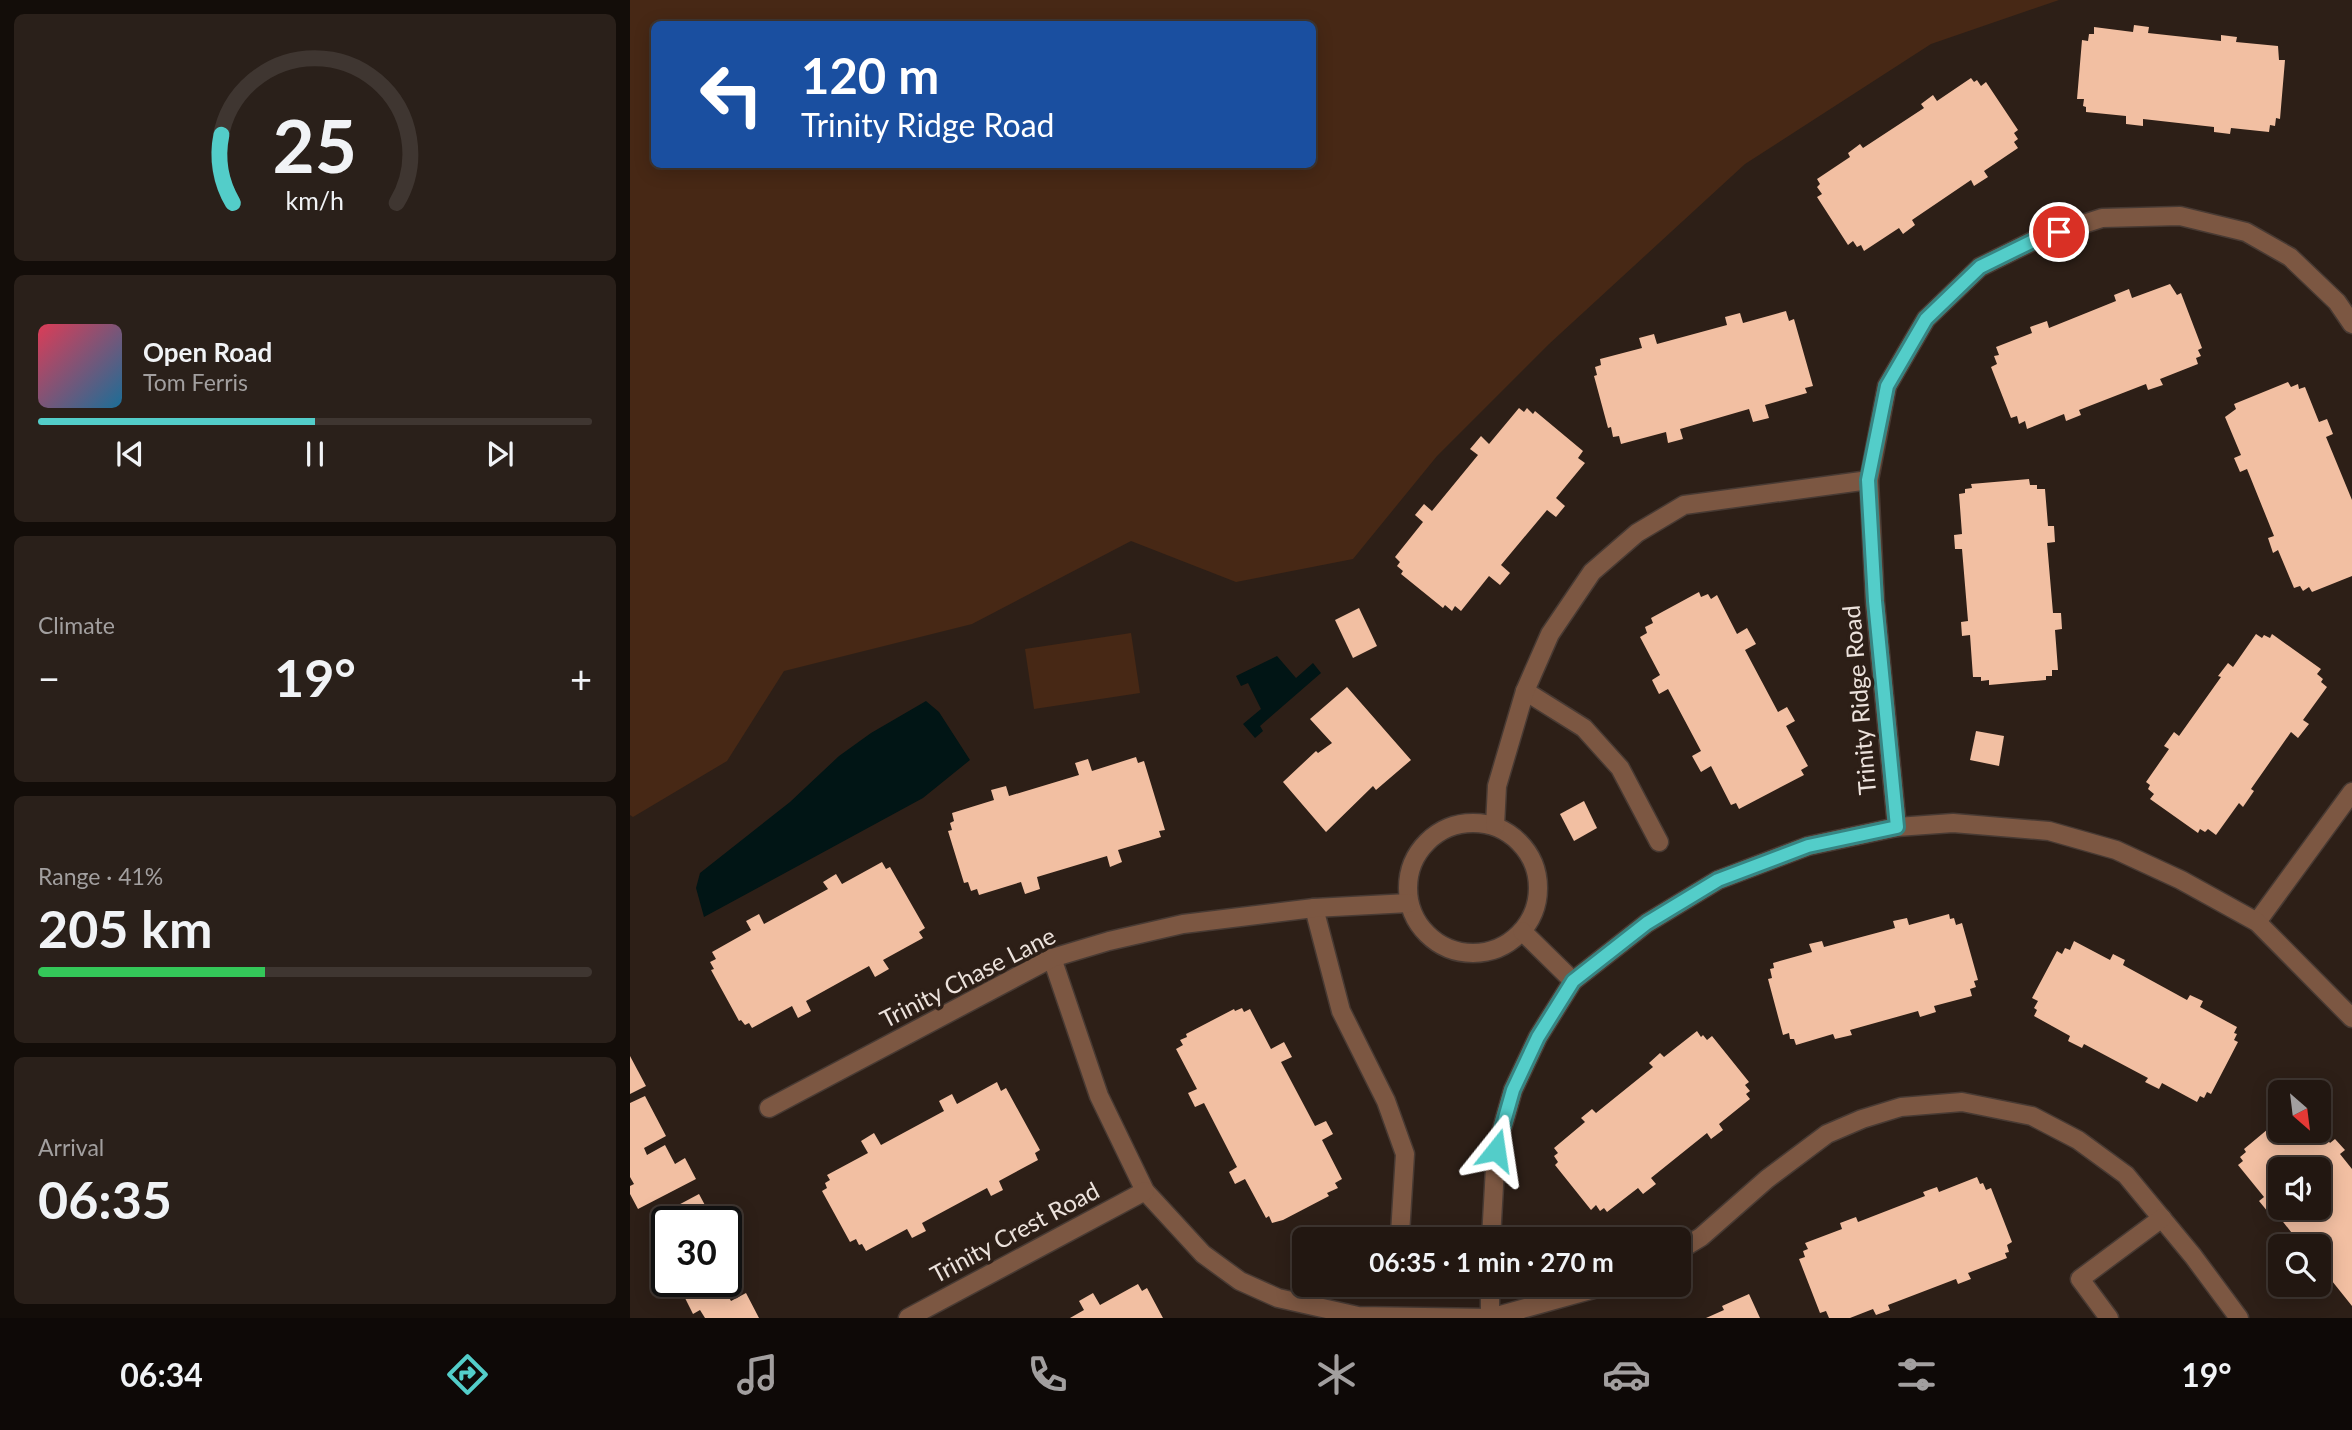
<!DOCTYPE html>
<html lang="en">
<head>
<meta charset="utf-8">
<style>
  :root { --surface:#221711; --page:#2a201a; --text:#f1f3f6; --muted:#a29f9f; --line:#3f3631; --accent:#53cdc9 }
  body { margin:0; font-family:Lato,sans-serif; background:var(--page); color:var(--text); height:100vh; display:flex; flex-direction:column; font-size:26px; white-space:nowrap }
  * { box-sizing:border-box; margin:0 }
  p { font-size:23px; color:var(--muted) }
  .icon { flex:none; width:38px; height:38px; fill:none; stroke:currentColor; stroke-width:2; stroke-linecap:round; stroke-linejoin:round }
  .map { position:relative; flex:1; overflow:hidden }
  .panel { display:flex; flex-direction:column; gap:14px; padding:14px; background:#130d09; width:630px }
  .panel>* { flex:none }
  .banner { position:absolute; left:21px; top:21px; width:665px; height:147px; border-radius:10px; box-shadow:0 4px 18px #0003,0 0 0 2px var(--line); background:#1a4fa0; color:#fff; overflow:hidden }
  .needle { width:46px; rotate:152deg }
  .buttons { position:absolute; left:1638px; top:1080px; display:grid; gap:14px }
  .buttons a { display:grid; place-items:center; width:63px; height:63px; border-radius:10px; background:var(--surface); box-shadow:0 4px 18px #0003,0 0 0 2px var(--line); font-size:35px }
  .speed { position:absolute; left:21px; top:1206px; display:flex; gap:14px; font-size:35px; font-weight:700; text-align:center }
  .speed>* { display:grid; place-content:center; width:91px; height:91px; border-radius:50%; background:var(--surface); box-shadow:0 4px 18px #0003,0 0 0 2px var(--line); line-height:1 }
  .speed .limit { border:4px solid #111; border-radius:10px; background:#fff; color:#111 }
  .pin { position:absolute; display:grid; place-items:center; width:60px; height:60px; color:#fff; margin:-30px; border:4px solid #fff; border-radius:50%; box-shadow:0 2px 7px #0007 }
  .me { position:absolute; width:77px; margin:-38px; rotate:15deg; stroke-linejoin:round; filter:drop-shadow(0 0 5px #0008) }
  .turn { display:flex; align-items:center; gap:24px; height:147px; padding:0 35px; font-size:32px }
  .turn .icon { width:91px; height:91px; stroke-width:2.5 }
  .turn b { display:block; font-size:49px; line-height:60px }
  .big { font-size:52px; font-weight:700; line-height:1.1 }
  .panel .widget { flex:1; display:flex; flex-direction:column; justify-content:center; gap:10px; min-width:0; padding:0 24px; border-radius:10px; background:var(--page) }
  .panel .dial { align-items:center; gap:0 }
  .dial svg { height:182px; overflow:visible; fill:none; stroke:var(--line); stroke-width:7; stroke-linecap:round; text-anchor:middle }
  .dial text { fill:var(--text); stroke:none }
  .song { display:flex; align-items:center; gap:21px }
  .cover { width:84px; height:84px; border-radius:10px; background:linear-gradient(135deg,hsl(350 70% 55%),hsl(200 70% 35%)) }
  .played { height:7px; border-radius:4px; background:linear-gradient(90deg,var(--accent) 50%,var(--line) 50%) }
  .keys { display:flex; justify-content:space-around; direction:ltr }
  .heat { display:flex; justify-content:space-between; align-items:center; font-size:38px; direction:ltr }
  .charge { height:10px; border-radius:5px; background:linear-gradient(90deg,#34c759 41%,var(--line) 0) }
  .trip { position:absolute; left:662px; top:1227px; width:399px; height:70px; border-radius:10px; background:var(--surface); box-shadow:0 4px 18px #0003,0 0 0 2px var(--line); font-weight:700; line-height:70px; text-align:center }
  .tab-bar { display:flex; height:112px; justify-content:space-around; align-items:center; background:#0e0907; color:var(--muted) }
  .tab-bar .icon { width:49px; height:49px }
  .tab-bar .on { color:var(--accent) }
  .tab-bar b { font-size:32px; color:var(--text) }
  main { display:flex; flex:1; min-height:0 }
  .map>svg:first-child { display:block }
  .green { fill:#472815; fill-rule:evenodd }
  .water { fill:#011515 }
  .building { fill:#f2bfa2; fill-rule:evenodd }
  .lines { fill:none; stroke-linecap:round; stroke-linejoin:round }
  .street-casing { stroke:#483a33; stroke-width:21 }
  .street { stroke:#7c5742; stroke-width:18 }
  .route-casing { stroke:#368583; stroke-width:18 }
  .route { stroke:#53cdc9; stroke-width:12 }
  .labels { text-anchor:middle; stroke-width:7; stroke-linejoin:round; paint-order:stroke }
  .street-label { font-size:24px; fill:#ece2dc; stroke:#2d1f17 }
</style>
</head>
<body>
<main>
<section class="panel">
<div class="widget dial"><svg viewBox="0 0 100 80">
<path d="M14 69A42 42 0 1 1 86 69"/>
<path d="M14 69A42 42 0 0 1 9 39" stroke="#53cdc9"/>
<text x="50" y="56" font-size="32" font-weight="700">25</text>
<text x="50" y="72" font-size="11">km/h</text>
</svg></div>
<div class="widget">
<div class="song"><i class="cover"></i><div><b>Open Road</b><p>Tom Ferris</p></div></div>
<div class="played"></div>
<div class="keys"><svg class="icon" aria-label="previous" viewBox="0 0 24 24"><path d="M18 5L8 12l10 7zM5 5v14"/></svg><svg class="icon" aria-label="pause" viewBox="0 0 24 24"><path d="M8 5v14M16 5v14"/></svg><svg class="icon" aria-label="next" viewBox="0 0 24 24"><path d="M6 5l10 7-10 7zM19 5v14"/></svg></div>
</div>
<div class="widget"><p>Climate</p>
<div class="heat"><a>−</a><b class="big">19°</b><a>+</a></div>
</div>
<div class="widget"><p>Range · 41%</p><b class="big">205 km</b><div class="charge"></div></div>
<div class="widget"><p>Arrival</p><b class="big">06:35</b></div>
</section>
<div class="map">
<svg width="1722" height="1318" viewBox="0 0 1722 1318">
  <rect width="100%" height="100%" fill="#2d1f17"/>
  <!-- green -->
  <g class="green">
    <path d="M0 0H1429L1301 44 1115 164 919 344 807 456 723 559 606 582 501 541 342 624 154 671 97 761 3 817 0 815ZM24 24H682V164H24Z"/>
    <path d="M501 633 510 693 404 709 395 649Z"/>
  </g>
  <!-- water -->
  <g class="water">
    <path d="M647 656 666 678 683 663 691 673 630 726 633 731 625 738 613 724 631 709 618 683 611 686 606 676Z"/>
    <path d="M296 701 309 712 340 760 293 798 74 917 66 888 70 873 160 802 209 756 241 733Z"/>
  </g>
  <!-- building -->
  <g class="building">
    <path d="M1504 25 1519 27 1518 33 1591 41V35L1607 37 1606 42 1648 46 1649 60H1655L1650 119 1646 118 1645 126 1640 125 1639 132 1601 128 1600 134 1584 132V127L1513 119V126L1496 124V116L1456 112V107L1453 106 1454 99H1447L1452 40 1458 41 1459 34H1464V27L1503 32Z"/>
    <path d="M1341 78 1344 82 1347 80 1351 86 1356 82 1388 130 1384 133 1388 139 1384 142 1388 148 1354 171 1358 177 1344 186 1341 180 1282 220 1285 225 1273 234 1269 228 1234 251 1231 245 1227 247 1223 241 1218 245 1187 197 1192 194 1187 187 1190 184 1187 179 1220 157 1218 153 1230 144 1233 148 1294 108 1291 104 1303 95 1307 101Z"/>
    <path d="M1540 284 1547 295 1551 293 1572 348 1568 350 1571 356 1566 358 1568 364 1530 379 1533 385 1518 390 1516 384 1449 410 1451 415 1436 421 1434 414 1397 429 1395 421 1389 424 1387 416 1381 418 1361 367 1367 364 1364 356 1369 355 1366 347 1402 333 1400 327 1417 321 1419 328 1486 301 1484 295 1499 289 1502 298Z"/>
    <path d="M1156 311 1159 321 1164 319 1183 386 1175 388 1177 393 1135 405 1139 418 1123 422 1119 409 1050 429 1053 439 1038 443 1036 432 991 444 989 436 983 437 981 427 978 428 964 376 967 375 965 367 971 365 970 359 1012 348 1009 338 1024 334 1027 344 1097 325 1095 317 1110 313 1113 323Z"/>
    <path d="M1658 382 1661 387 1668 384 1669 389 1675 387 1689 422 1697 419 1703 434 1696 437 1722 500V576L1682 592 1679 587 1673 591 1670 586 1664 588 1648 550 1643 553 1638 538 1644 536 1617 469 1610 472 1604 458 1611 455 1595 417 1606 409 1604 404Z"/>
    <path d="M889 408 894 412 897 408 903 414 905 411 953 451 948 458 955 463 926 498 935 506 926 517 917 510 871 565 880 573 870 585 859 576 831 611 825 606 822 611 815 605 813 608 771 574 773 571 767 566 770 562 765 557 793 522 785 515 794 504 802 511 848 455 840 449 851 436 859 444Z"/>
    <path d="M1399 479 1400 485H1407V489H1415L1418 526H1424L1425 542 1417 543 1423 613H1431L1432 629 1425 630 1428 670H1422V676H1416V680L1359 685V680L1351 681V677H1343L1340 635 1332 636 1331 622 1338 621 1332 549H1325L1324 535 1332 534 1329 494 1335 493V489L1342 488 1341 484Z"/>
    <path d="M1069 592 1071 597 1078 594 1081 599 1087 595 1107 634 1117 628 1126 644 1115 650 1148 712 1157 707 1165 721 1156 726 1178 766 1171 770 1174 775 1109 809 1106 803 1101 805 1081 766 1071 772 1062 756 1071 751 1038 689 1029 694 1022 680 1030 675 1010 637 1017 633 1015 627 1023 623 1021 618Z"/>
    <path d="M729 608 747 646 723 658 705 620Z"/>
    <path d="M1626 634 1632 638 1634 635 1640 638 1642 634 1691 669 1687 674 1693 679 1691 682 1697 687 1673 720 1679 724 1668 738 1661 732 1621 789 1624 791 1613 807 1609 803 1586 835 1578 829 1575 832 1570 829 1568 833 1520 799 1524 794 1518 789 1520 785 1516 782 1539 749 1534 746 1544 732 1549 736 1591 677 1588 676 1598 663 1603 667Z"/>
    <path d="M717 687 781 760 746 790 743 786 696 832 653 782 686 751 688 753 702 743 680 719Z"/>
    <path d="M1346 731 1374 736 1369 766 1340 760Z"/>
    <path d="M506 757 508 763 514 761 535 830 529 831 531 837 488 850 492 862 480 867 477 856 407 877 410 889 395 894 391 882 349 895 347 889 341 891 338 882 334 883 318 831 322 830 320 823 324 821 322 813 364 800 361 790 376 786 379 796 449 775 445 763 458 759 462 771Z"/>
    <path d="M954 801 967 828 944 841 930 814Z"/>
    <path d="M252 862 256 869 260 867 295 928 289 932 293 938 253 960 259 969 245 977 239 966 176 1001 181 1011 168 1018 162 1006 122 1028 119 1023 115 1025 111 1020 109 1021 81 970 84 969 80 962 86 959 82 952 121 930 116 921 129 914 134 924 198 889 193 882 206 874 212 884Z"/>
    <path d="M1319 914 1320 919 1324 918 1326 925 1332 923 1348 980 1344 981 1346 987 1340 989 1342 996 1304 1006 1306 1012 1290 1017 1288 1011 1220 1030 1222 1035 1205 1039 1203 1034 1166 1045 1164 1039H1160L1159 1033 1153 1035 1138 979 1142 978 1140 969 1144 968 1143 963 1182 952 1179 944 1192 941 1194 947 1265 928 1263 921 1277 918 1279 925Z"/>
    <path d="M1444 941 1480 960 1483 954 1495 960 1493 965 1557 1000 1560 995 1573 1001 1570 1007 1607 1027 1604 1033 1607 1034 1604 1040 1608 1042 1581 1094 1577 1092 1574 1098 1570 1096 1567 1102 1532 1083 1529 1089 1515 1082 1518 1078 1454 1044 1452 1048 1438 1041 1440 1036 1404 1016 1407 1010 1404 1008 1408 1001 1402 998 1427 951 1432 954 1435 948 1440 950Z"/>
    <path d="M612 1008 614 1012 620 1009 641 1049 654 1042 662 1057 651 1062 685 1126 696 1121 703 1134 692 1140 712 1179 705 1183 708 1188 697 1193 699 1196 653 1220 642 1223 639 1216 636 1218 615 1179 605 1184 599 1172 607 1167 574 1103 565 1107 558 1093 567 1089 546 1049 553 1045 550 1040 557 1037 556 1034 604 1009 605 1011Z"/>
    <path d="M1067 1031 1071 1037 1073 1035 1077 1040 1082 1036 1119 1082 1115 1085 1120 1091 1116 1094 1120 1099 1089 1124 1093 1130 1081 1139 1077 1133 1021 1178 1026 1184 1013 1194 1008 1188 977 1212 974 1208 970 1211 966 1205 961 1210 925 1165 928 1162 924 1156 928 1153 924 1148 955 1122 951 1118 962 1109 966 1113 1023 1067 1019 1063 1030 1053 1034 1057Z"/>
    <path d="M0 1056 16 1086 0 1094Z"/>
    <path d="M367 1082 371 1091 376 1088 410 1150 405 1153 408 1160 369 1181 373 1190 361 1196 357 1188 292 1223 296 1231 282 1238 277 1229 236 1251 232 1244 229 1245 226 1239 220 1242 192 1191 197 1188 195 1183 200 1180 197 1175 238 1153 231 1141 244 1133 251 1145 314 1111 309 1101 322 1094 327 1104Z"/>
    <path d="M15 1096 36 1136 14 1148 17 1155 35 1145 45 1164 55 1158 66 1179 8 1209 0 1194V1186L4 1184 0 1177V1103Z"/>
    <path d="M1650 1119V1130H1690L1700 1143 1705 1139 1715 1150 1710 1154 1722 1169V1306L1698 1276 1693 1280 1689 1275V1246H1672L1643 1209 1638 1212 1629 1201 1634 1197 1608 1165 1613 1161 1610 1157 1616 1152 1614 1149ZM1650 1169H1689V1208H1650Z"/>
    <path d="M1347 1177 1350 1184 1353 1183 1356 1190 1361 1188 1382 1242 1377 1245 1379 1252 1375 1253 1377 1258 1338 1273 1341 1279 1328 1284 1326 1279 1258 1305 1260 1310 1246 1315 1243 1309 1220 1318H1199L1196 1311 1190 1313 1169 1259 1175 1257 1173 1251 1178 1249 1175 1243 1212 1229 1210 1223 1226 1217 1228 1222 1295 1196 1293 1192 1307 1187 1309 1192Z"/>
    <path d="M69 1194 84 1222H37V1242L24 1218Z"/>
    <path d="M96 1241 114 1275 93 1286 101 1301 116 1293 129 1318H75L70 1310 63 1314 52 1292 61 1288 57 1281H96Z"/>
    <path d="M508 1284 512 1291 517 1288 533 1318H440L454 1310 449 1301 463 1293 470 1305Z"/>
    <path d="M1119 1294 1130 1318H1076L1094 1310 1092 1306Z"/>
  </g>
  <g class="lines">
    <defs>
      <g id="street">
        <path d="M895 691 954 728 990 768 1029 842"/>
        <circle cx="843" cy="888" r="65"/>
        <path d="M865 826 867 786 895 691 920 634 962 572 1007 533 1054 505 1239 480"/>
        <path d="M1267 827 1245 602 1239 480 1257 386 1296 319 1350 267 1407 239 1472 218 1550 216 1616 232 1660 257 1707 302 1722 324"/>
        <path d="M684 908 711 1011 756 1101 775 1154 770 1234"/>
        <path d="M1627 922 1722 792"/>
        <path d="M892 931 943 981"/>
        <path d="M422 958 469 1096 515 1191 573 1254 610 1281 648 1298 728 1316 860 1318 982 1284"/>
        <path d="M139 1108 422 958 479 941 553 924 684 908 779 903"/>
        <path d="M861 1239 866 1150 883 1090 908 1037 943 981 1017 923 1088 880 1178 846 1267 827 1323 823 1419 831 1486 850 1551 880 1627 922 1722 1018"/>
        <path d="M1048 1251 1071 1237 1137 1179 1197 1134 1232 1119 1271 1107 1332 1102 1402 1116 1448 1140 1496 1175 1563 1256 1609 1318"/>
        <path d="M278 1318 515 1191"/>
        <path d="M860 1318V1284"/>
        <path d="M1479 1318 1450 1279 1532 1218"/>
      </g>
    </defs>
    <!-- street casing -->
    <use href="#street" class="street-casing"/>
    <!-- street -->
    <use href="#street" class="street"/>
  </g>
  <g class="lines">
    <defs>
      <path id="route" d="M866 1150 883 1090 908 1037 943 981 1017 923 1088 880 1178 846 1267 827 1245 601 1238 480 1257 386 1296 319 1350 267 1407 239 1429 232"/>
    </defs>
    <!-- route casing -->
    <use href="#route" class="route-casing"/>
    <!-- route -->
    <use href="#route" class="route"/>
  </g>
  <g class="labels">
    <!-- street labels -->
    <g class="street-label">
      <text transform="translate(1230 700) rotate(-95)" y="8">Trinity Ridge Road</text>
      <text transform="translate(338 978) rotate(-27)" y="8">Trinity Chase Lane</text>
      <text transform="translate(385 1233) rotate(-28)" y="8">Trinity Crest Road</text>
    </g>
  </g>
</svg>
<div class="buttons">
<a><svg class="needle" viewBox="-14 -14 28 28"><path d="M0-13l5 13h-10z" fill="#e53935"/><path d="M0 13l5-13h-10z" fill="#a29f9f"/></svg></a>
<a><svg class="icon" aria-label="sound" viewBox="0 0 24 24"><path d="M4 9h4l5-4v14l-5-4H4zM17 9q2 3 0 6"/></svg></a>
<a><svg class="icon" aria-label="search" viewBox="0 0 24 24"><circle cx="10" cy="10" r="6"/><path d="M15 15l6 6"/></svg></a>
</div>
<div class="speed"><div class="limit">30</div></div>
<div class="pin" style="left:1429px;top:232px;background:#d93025"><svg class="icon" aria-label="arrive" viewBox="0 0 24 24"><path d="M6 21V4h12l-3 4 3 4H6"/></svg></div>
<svg class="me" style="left:866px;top:1150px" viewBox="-20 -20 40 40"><path d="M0-17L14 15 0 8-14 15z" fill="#53cdc9" stroke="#fff" stroke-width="4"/></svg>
<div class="trip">06:35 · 1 min · 270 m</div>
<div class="banner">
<div class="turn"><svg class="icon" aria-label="left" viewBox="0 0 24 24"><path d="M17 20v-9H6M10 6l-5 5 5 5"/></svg><div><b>120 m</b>Trinity Ridge Road</div></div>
</div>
</div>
</main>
<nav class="tab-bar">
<b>06:34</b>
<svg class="icon on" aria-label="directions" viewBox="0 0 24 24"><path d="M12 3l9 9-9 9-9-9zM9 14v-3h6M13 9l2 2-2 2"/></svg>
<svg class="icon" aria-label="music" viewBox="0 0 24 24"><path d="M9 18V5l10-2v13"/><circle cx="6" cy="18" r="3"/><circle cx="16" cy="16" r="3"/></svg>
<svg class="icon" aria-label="phone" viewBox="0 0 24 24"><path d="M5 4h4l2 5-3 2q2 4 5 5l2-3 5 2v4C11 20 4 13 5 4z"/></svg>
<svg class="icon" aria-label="climate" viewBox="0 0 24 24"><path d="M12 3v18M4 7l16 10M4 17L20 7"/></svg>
<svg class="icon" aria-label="car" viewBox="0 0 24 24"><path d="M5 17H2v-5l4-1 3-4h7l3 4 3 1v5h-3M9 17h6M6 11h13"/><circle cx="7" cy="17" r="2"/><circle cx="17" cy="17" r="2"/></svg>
<svg class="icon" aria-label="filters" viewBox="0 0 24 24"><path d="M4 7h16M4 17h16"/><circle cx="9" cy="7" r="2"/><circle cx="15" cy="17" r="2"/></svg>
<b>19°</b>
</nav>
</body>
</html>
